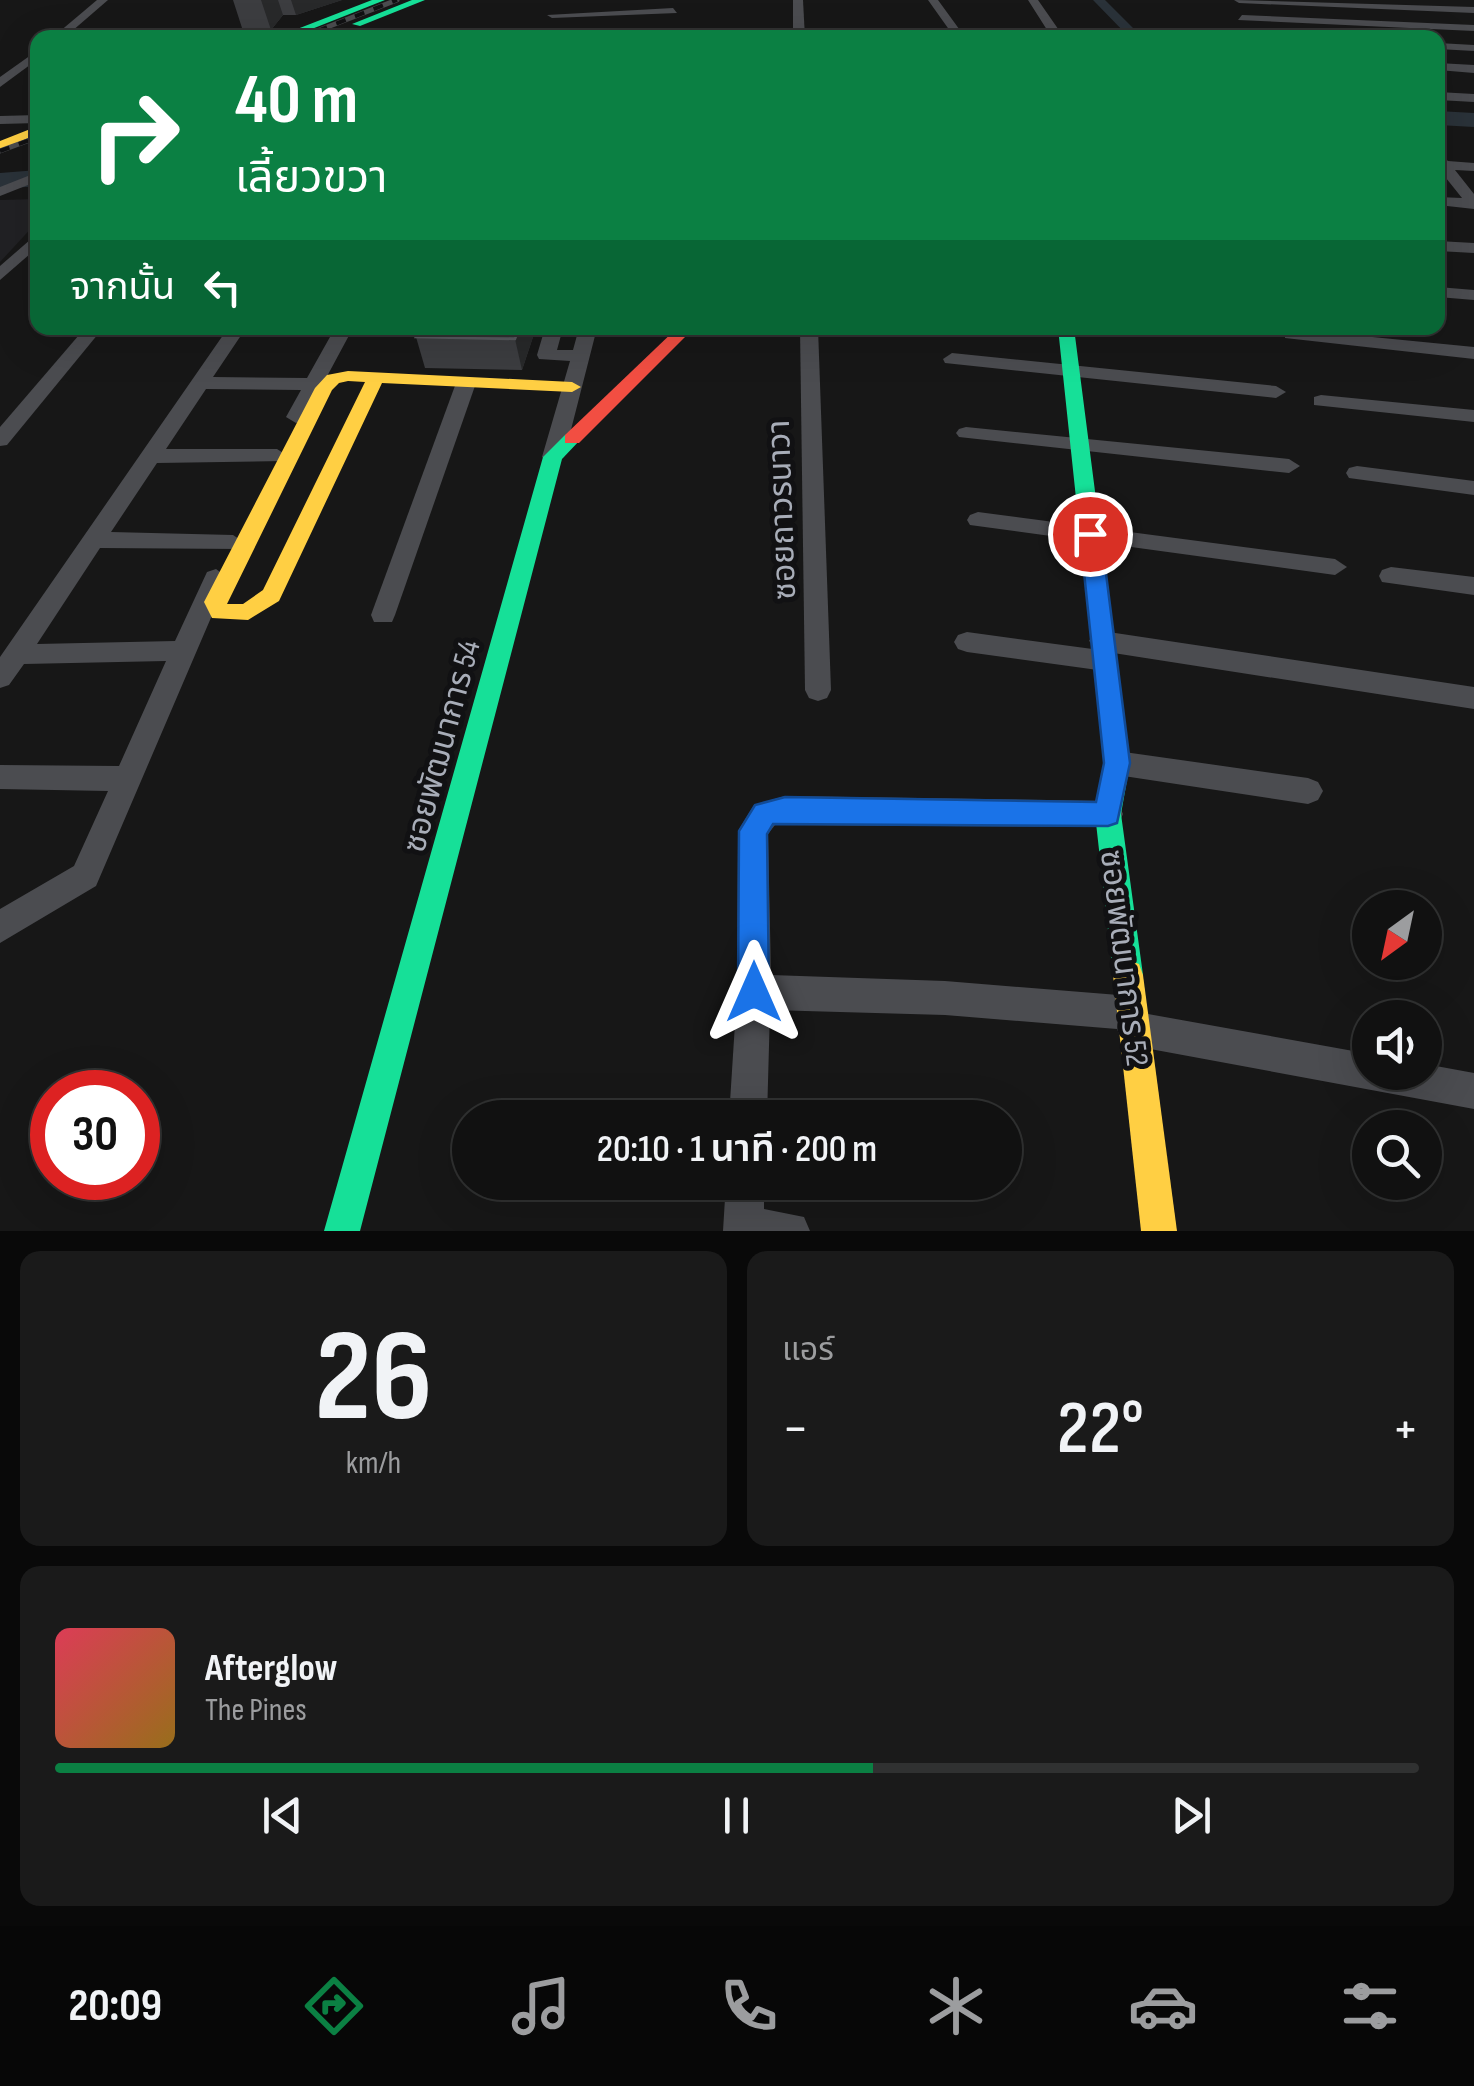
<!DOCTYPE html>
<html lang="th">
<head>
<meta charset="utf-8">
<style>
  :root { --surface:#111; --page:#1a1a1a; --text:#f1f3f6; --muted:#9c9d9f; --line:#303131; --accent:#0b8043 }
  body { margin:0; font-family:"Sofia Sans Condensed","Noto Sans Thai",sans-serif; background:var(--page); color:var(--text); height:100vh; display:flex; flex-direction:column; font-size:38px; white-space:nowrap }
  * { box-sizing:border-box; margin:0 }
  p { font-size:32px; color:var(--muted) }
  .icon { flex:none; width:55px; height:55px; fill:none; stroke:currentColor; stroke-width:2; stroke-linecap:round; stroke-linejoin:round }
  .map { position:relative; height:1231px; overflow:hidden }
  .side { display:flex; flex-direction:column; gap:20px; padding:20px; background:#090909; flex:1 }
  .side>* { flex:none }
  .top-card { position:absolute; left:30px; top:30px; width:1415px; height:305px; border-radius:20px; box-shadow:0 10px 40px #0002,0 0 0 2px var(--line); background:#0b8043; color:#fff; overflow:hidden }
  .needle { width:65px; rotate:213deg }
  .fabs { position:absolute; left:1352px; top:890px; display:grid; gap:20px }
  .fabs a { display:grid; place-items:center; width:90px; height:90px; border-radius:50%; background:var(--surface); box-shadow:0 10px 40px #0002,0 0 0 2px var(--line); font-size:50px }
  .speed { position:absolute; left:30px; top:1070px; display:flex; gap:20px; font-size:50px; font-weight:700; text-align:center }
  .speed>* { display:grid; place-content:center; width:130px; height:130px; border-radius:50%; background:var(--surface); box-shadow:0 10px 40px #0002,0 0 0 2px var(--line); line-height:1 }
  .speed .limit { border:15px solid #d22; background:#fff; color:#111 }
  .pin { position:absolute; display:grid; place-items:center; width:85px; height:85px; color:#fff; margin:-42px; border:5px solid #fff; border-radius:50%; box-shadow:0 2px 10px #0007 }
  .me { position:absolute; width:110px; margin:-55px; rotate:0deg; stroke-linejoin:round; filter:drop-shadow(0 0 8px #0008) }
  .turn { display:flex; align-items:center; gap:35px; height:210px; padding:0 40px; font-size:45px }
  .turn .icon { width:130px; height:130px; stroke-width:2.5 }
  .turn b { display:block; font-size:70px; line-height:85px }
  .then { display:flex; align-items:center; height:95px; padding:0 40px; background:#0003; gap:20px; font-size:38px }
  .big { font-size:75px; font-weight:600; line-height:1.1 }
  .side .tile { flex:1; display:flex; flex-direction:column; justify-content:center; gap:15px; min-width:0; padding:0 35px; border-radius:20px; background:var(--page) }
  .side .dial { align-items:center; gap:0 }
  .dial b { font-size:130px; line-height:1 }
  .song { display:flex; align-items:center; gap:30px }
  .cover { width:120px; height:120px; border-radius:15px; background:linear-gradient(135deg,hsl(350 70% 55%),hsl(40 70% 35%)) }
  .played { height:10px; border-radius:5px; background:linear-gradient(90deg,var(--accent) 60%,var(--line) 60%) }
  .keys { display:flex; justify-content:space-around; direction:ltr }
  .heat { display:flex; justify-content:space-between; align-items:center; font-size:55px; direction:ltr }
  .side .tiles { flex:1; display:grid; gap:20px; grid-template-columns:1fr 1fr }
  .tile:last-child { grid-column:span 2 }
  .trip { position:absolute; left:452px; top:1100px; width:570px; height:100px; border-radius:50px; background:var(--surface); box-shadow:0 10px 40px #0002,0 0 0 2px var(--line); font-weight:600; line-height:100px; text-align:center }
  .tab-bar { display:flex; height:160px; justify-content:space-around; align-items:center; background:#070707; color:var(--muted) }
  .tab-bar .icon { width:70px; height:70px }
  .tab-bar .active { color:var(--accent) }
  .tab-bar b { font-size:45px; color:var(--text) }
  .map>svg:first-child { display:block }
  .built { fill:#212124 }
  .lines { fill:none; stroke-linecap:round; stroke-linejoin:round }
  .canal { fill:#2a3239; fill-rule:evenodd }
  .river { fill:#2a3239; fill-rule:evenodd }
  .street { fill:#4b4c50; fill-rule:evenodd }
  .fast { fill:#16e098; fill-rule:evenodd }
  .slow { fill:#ffcf43; fill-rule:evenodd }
  .jam { fill:#f24e42; fill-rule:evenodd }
  .rail-casing { stroke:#4b4c4f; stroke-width:5 }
  .rail { stroke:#111113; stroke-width:4; stroke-dasharray:10; stroke-linecap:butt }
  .wall { fill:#3c3d40 }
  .shaded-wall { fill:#28292a }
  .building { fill:#48494d; stroke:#57595e; stroke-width:2.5 }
  .route { fill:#1a73e8; stroke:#114b97; stroke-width:2.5 }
  .labels { text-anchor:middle; stroke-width:10; stroke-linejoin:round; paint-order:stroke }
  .street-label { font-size:32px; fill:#a8adb8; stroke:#111113 }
</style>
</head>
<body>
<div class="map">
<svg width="1474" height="1231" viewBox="0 0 1474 1231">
  <rect width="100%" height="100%" fill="#171717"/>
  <!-- built -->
  <path class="built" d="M38 199 37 222 0 262V200Z"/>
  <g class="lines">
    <!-- canal -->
    <path class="canal" d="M1093 0H1105L1143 38H1130Z"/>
    <!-- river -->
    <g class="river">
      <path d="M1438 111 1474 113V127L1438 125Z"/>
      <path d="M38 170V186L0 189V173Z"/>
    </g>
    <!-- street -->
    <g class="street">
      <path d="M97 0H108L64 38H52Z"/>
      <path d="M793 0H803L805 38H793Z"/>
      <path d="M928 0H938L962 33H1049L1028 0H1038L1063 36 955 38Z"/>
      <path d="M1234 0 1474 7V13L1239 3Z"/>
      <path d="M673 8 677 13 552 18 547 15Z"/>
      <path d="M1242 15 1474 25V31L1238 20Z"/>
      <path d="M1438 43 1474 45V51L1438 49Z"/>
      <path d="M38 50V59L0 87V77Z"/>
      <path d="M1438 63 1474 65V73L1438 70Z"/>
      <path d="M1438 92 1474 94V102L1438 100Z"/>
      <path d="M38 115V123L0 124V116Z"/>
      <path d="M1438 153 1448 161 1474 163V171L1455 170 1474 194V209L1438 205V197L1462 198 1438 168Z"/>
      <path d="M38 172V181L0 196V187Z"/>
      <path d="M38 233V247L0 280V266Z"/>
      <path d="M1438 241 1474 243V253L1438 251Z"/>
      <path d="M1438 287 1474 290V300L1438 297Z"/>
      <path d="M85 328H103L7 445 0 446V427Z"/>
      <path d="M228 328H246L213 377 307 378 335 328H353L303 421 296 423 286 417 301 390 206 389 166 449H277L288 456 284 461 157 463 111 532 233 535 245 543 241 549 100 548 37 644 175 641 207 572 216 569 228 578 96 886 0 943V909L74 866 108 791 0 789V765L119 766 166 661 24 664 9 685 0 688V657Z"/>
      <path d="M545 328H563L557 350H573L579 328H597L564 457 553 464 542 457 570 361 539 359 537 355Z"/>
      <path d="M800 328H818L831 690 827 698 818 701 809 698 805 690Z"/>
      <path d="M1208 328H1262L1264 331C1252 340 1220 337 1208 328Z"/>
      <path d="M1291 329 1474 347V359L1285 338V330Z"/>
      <path d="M952 353 1276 386 1286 392 1276 398 945 363 943 359Z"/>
      <path d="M466 377 476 383 395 615 392 622H374L371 615 456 383Z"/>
      <path d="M1321 395 1474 410V422L1314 405V397Z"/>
      <path d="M966 427 1289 459 1300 466 1289 473 959 437 956 433 959 429Z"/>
      <path d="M1357 466 1474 481V495L1349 478 1346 473 1349 468Z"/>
      <path d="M978 512 1335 559 1347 567 1335 575 970 525 967 520 970 515Z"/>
      <path d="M1391 567 1474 577V595L1382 582 1379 576 1382 570Z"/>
      <path d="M1102 631 1474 687V709L1107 652 1118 661 1114 668 1105 671 967 652 958 649 954 642 958 635 967 632 1100 650 1089 641 1093 634Z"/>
      <path d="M1117 751 1308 778 1318 782 1323 791 1318 800 1308 804 1117 775 1107 772 1103 763 1107 754Z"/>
      <path d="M785 796 1108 801 1119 805 1123 814 1119 823 1108 827 775 825 768 834 771 975 945 981 1131 996 1143 1001 1148 1014 1370 1054V1072H1425V1064L1474 1073V1109L1134 1046 1122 1041 1117 1029 945 1015 770 1010 767 1118H729L737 992 738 831 754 805Z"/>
      <path d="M726 1182H764V1209L804 1217 810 1231H723Z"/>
    </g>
    <!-- fast -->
    <g class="fast">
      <path d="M372 0H385L289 38H274Z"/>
      <path d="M412 0H425L360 26 352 24Z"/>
      <path d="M1058 328H1074L1130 763 1121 814 1143 975 1139 986 1128 990 1117 986 1113 975 1095 814 1104 763Z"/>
      <path d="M572 433 581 439 562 459 360 1231H324L543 457 565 435Z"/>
    </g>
    <!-- slow -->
    <g class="slow">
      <path d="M38 126V134L0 150V141Z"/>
      <path d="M348 371 572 382 581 387 572 392 382 383 279 601 248 620 212 618 204 602 315 388 327 375ZM348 381 365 382 263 590 243 604H227L332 390 339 383Z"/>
      <path d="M1128 960 1139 964 1143 975 1177 1231H1141L1113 975 1117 964Z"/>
    </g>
    <!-- jam -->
    <path class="jam" d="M677 328H694L579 443H565V435Z"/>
    <defs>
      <g id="rail">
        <path d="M299 38 397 0"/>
        <path d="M0 151 38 137"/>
      </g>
    </defs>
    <!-- rail casing -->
    <use href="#rail" class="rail-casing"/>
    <!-- rail -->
    <use href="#rail" class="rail"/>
  </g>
  <!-- wall -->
  <g class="wall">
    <path d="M233 0H342L296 15H283L271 30 243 31Z"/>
    <path d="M421 328H536L522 370 425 368 416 337Z"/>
  </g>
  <!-- shaded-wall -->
  <g class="shaded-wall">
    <path d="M261 0H278L283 15 271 30Z"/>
    <path d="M291 0H342L296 15Z"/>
    <path d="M519 328H536L522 370 515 339Z"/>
  </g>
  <!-- building -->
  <path class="building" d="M421 328H519L515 339 416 337Z"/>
  <!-- route -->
  <path class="route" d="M1090 527 1101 534 1130 763 1117 823 1108 826 773 824 767 834 769 992 765 1003 754 1007 743 1003 738 992 739 831 755 805 785 797 1096 802 1104 763 1080 534Z"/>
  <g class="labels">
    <!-- street labels -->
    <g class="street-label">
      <text transform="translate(781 510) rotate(-92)" y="11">ซอยถาวรนาวา</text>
      <text transform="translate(441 746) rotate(-75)" y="11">ซอยพัฒนาการ 54</text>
      <text transform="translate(1125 958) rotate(83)" y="11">ซอยพัฒนาการ 52</text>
    </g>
  </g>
</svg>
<div class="fabs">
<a><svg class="needle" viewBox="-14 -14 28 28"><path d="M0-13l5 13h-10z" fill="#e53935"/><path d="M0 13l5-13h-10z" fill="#9c9d9f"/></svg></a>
<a><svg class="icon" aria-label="sound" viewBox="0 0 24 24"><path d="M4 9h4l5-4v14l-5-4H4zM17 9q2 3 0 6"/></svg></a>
<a><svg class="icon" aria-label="search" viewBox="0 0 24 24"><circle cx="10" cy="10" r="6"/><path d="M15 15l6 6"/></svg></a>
</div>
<div class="speed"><div class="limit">30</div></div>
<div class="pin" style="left:1090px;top:534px;background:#d93025"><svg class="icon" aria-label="arrive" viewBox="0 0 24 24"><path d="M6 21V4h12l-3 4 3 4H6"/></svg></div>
<svg class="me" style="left:754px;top:992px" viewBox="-20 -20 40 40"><path d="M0-17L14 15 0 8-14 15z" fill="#1a73e8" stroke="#fff" stroke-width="4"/></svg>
<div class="trip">20:10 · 1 นาที · 200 m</div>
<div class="top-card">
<div class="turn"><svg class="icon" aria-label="right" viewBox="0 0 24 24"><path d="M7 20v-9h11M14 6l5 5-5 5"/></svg><div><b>40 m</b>เลี้ยวขวา</div></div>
<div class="then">จากนั้น<svg class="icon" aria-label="left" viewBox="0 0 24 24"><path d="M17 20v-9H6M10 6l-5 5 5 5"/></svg></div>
</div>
</div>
<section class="side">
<div class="tiles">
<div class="tile dial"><b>26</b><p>km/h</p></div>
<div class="tile"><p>แอร์</p>
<div class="heat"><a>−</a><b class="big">22°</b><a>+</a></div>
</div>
<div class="tile">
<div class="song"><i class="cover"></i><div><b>Afterglow</b><p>The Pines</p></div></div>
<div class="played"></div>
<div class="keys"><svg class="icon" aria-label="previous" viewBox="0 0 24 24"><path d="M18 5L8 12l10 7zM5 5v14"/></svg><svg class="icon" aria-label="pause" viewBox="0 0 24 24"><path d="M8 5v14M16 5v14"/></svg><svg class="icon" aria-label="next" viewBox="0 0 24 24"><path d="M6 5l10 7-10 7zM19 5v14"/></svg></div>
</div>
</div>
</section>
<nav class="tab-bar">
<b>20:09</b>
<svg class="icon active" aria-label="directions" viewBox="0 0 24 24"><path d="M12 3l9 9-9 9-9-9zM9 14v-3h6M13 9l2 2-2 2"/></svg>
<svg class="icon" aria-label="music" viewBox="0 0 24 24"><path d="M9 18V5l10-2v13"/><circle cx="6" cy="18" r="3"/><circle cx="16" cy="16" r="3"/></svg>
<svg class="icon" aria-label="phone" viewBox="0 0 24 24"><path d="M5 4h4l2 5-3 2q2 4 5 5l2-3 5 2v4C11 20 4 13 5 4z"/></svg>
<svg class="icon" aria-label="climate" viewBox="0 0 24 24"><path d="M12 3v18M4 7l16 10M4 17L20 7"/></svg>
<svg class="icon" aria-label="car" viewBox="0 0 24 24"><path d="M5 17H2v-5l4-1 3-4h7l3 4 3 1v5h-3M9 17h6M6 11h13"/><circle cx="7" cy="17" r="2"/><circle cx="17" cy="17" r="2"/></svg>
<svg class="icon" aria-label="filters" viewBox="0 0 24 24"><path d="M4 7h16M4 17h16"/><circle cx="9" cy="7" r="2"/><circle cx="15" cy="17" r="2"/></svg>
</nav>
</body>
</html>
